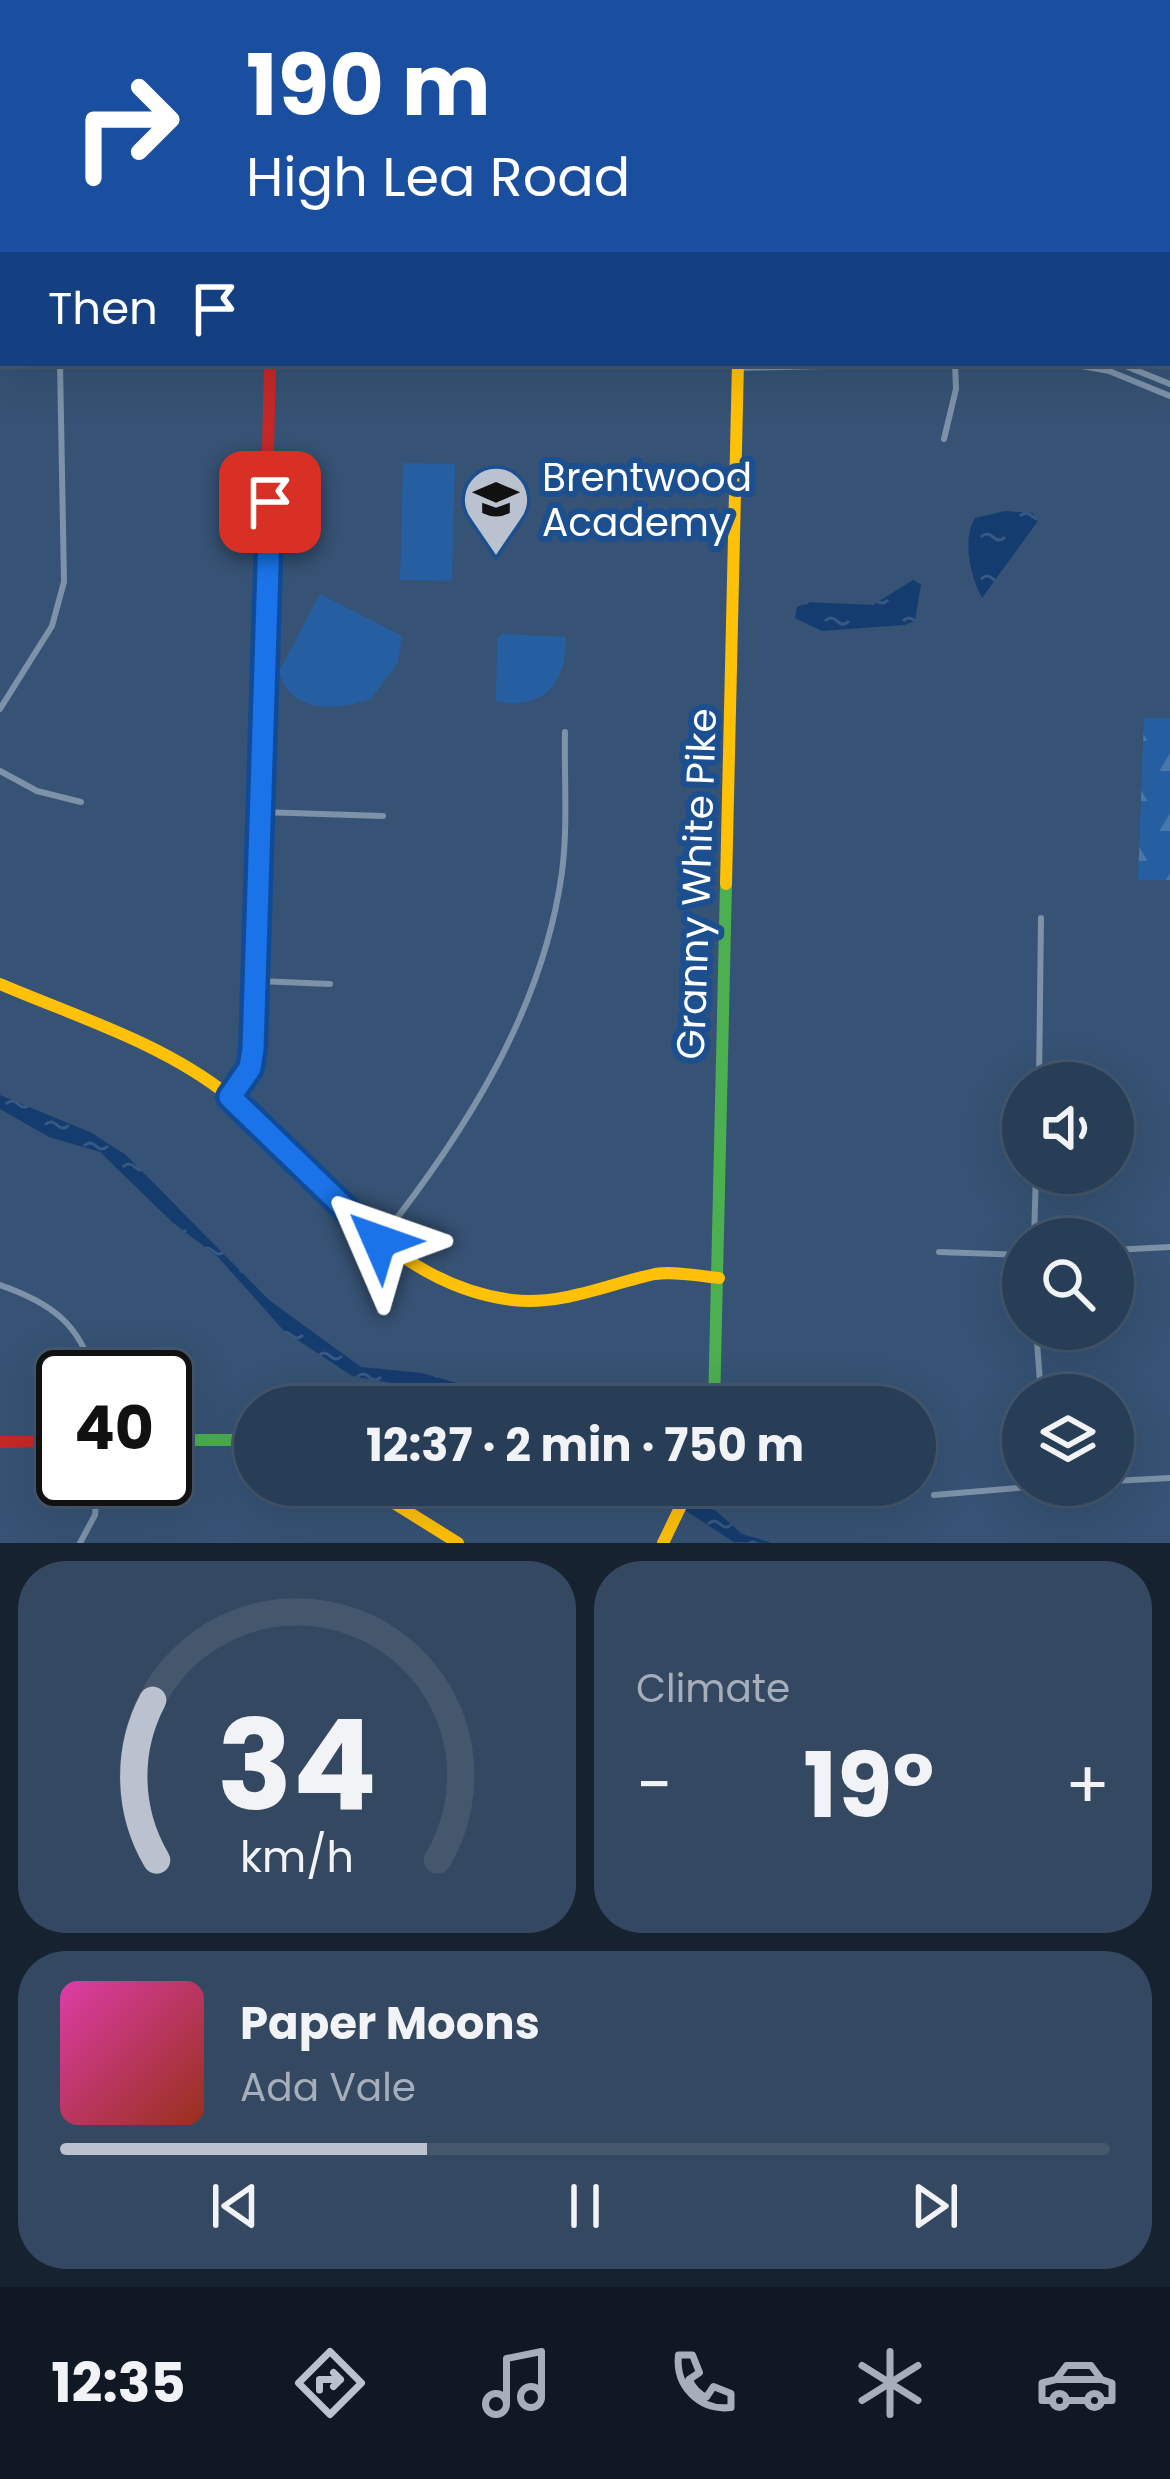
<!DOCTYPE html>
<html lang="en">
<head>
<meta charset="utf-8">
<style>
  :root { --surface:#283e57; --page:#344961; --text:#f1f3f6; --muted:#a5aeba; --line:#44576d; --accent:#b9c2ce }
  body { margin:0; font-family:Poppins,sans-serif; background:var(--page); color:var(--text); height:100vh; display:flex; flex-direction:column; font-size:45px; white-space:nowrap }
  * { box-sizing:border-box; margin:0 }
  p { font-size:39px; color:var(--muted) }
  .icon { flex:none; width:66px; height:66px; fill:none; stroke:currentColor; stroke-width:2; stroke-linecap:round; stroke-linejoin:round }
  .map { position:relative; height:1543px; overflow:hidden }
  .sheet { display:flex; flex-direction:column; gap:18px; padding:18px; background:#162230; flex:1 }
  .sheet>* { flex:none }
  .hud { position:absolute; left:0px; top:0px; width:1170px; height:366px; box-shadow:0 12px 48px #0002,0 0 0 3px var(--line); background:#1a4fa0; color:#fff; overflow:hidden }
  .fabs { position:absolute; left:1002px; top:1062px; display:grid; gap:24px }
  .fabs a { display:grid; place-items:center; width:132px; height:132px; border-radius:50%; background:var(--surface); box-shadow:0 12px 48px #0002,0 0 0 3px var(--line); font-size:60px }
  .speed { position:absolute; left:36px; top:1350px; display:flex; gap:24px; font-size:60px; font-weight:700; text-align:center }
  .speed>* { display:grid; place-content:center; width:156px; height:156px; border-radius:50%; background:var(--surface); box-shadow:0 12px 48px #0002,0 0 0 3px var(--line); line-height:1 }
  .speed .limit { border:6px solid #111; border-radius:18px; background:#fff; color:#111 }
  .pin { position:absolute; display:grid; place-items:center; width:102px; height:102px; color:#fff; margin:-51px; border-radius:24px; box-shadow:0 6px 18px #0006 }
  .me { position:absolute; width:132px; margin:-66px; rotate:313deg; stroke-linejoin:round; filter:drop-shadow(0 0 9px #0008) }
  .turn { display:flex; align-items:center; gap:42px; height:252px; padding:0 48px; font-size:54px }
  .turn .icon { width:156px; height:156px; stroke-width:2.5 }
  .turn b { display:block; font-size:84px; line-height:102px }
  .then { display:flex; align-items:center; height:114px; padding:0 48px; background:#0003; gap:24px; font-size:45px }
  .big { font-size:90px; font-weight:700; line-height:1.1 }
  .sheet .card { flex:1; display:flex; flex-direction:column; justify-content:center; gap:18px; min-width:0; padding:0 42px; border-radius:48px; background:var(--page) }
  .sheet .dial { align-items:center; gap:0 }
  .dial svg { height:312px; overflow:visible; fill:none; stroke:var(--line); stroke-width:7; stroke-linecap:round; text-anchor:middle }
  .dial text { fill:var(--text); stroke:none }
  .song { display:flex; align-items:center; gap:36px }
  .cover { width:144px; height:144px; border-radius:18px; background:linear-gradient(135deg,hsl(320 70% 55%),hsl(10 70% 35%)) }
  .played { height:12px; border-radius:6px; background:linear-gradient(90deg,var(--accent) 35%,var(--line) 35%) }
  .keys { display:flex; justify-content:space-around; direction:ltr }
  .heat { display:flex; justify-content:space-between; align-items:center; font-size:66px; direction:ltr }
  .sheet .tiles { flex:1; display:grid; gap:18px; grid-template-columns:1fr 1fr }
  .card:last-child { grid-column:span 2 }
  .trip { position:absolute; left:234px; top:1386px; width:702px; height:120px; border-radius:60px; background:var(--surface); box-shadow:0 12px 48px #0002,0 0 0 3px var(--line); font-weight:700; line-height:120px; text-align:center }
  .dock { display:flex; height:192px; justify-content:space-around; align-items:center; background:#101923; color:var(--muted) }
  .dock .icon { width:84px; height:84px }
  .dock .current { color:var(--accent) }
  .dock b { font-size:54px; color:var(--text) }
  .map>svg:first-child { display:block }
  .green { fill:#265fa1 }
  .forest { fill:url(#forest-firs) }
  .water { fill:url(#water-ripples) }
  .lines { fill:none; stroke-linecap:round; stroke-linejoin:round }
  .street { stroke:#7d92a8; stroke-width:6 }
  .fast { stroke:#4caf50; stroke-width:12 }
  .slow { stroke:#ffc107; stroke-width:12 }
  .jam { stroke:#c62828; stroke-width:12 }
  .route-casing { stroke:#114b97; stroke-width:30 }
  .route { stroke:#1a73e8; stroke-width:21 }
  .labels { text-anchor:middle; stroke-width:12; stroke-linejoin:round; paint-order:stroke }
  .poi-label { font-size:39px; fill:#fff; stroke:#1b4f8f; text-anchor:start }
  .street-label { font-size:39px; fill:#fff; stroke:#1b4f8f }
</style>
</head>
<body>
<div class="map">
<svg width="1170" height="1543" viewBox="0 0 1170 1543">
  <defs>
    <pattern id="forest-firs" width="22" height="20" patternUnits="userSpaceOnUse" patternTransform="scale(3)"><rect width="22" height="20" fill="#265fa1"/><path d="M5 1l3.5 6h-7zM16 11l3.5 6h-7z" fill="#4777af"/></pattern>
    <pattern id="water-ripples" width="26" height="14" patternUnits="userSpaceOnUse" patternTransform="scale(3)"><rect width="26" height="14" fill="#153c6e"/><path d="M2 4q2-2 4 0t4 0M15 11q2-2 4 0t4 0" fill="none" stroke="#385984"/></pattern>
  </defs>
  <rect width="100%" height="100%" fill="#365274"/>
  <!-- green -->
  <g class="green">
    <path d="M403 463 455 464 452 581 400 580Z"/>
    <path d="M320 594 402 636 398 663 371 699C337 711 289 714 279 671Z"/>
    <path d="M503 634 566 637C567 683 544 711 496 701L497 638Z"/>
  </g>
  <!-- forest -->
  <path class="forest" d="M1144 718H1170V880H1138Z"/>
  <!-- water -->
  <g class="water">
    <path d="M1005 511 1033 513 1038 521 982 598C970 576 962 539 975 518Z"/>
    <path d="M913 580 921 584 915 621 904 625 822 631 795 618 797 607 808 602 873 605Z"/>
    <path d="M0 1095 92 1133 126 1155 269 1300 361 1367 422 1373 471 1387 561 1390 592 1407 461 1395 352 1376 284 1331 218 1257 172 1222 100 1152 49 1137 0 1109Z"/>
    <path d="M646 1485H661L693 1505 715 1510 742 1534 772 1543 734 1542Z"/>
  </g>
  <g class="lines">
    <!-- street -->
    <g class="street">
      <path d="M451 0V3"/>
      <path d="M560 0 561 3"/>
      <path d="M612 0V3"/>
      <path d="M627 0V3"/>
      <path d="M131 3 134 0"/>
      <path d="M290 3 292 0"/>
      <path d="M344 3 345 0"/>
      <path d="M361 3 362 0"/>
      <path d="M538 3 539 0"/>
      <path d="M672 3H686"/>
      <path d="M932 3V0"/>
      <path d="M1119 3V0"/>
      <path d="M0 362H3"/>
      <path d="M1066 363 1109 371 1170 396"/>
      <path d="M1118 363 1170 384"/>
      <path d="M738 368 940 363"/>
      <path d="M944 439 956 389 955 363"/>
      <path d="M0 709 52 626 64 582 60 363"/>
      <path d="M0 771 37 791 81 802"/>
      <path d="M260 812 383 816"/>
      <path d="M258 981 330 984"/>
      <path d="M1039 1083 1041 918"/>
      <path d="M1034 1239 1036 1173"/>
      <path d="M379 1241C464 1134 543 1011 562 872 568 826 564 778 565 732"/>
      <path d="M1113 1250 1170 1247"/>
      <path d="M939 1252 1023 1255"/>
      <path d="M0 1285C49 1302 81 1323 94 1377"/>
      <path d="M1036 1329 1041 1395"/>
      <path d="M1113 1481 1170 1478"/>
      <path d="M934 1495 1053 1485"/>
      <path d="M80 1543 95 1515 98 1479"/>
    </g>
    <!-- fast -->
    <g class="fast">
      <path d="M743 0V3"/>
      <path d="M1167 60H1170"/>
      <path d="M714 1407 726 884"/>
      <path d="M165 1440H233L255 1446"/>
    </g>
    <!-- slow -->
    <g class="slow">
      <path d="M726 884 738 363"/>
      <path d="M0 984C77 1017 163 1043 229 1096 321 1170 385 1284 512 1300 562 1306 608 1284 655 1274 675 1271 699 1276 719 1278"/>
      <path d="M365 1485 458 1543"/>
      <path d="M663 1543 691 1485"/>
    </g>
    <!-- jam -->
    <g class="jam">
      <path d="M1167 74H1170"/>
      <path d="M230 1097 250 1068 255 1017 270 363"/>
      <path d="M0 1442 63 1441"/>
    </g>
  </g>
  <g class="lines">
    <defs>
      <path id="route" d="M270 502 253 1049 250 1068 230 1097 379 1241"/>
    </defs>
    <!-- route casing -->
    <use href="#route" class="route-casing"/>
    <!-- route -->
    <use href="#route" class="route"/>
  </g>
  <!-- icons -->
  <defs>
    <symbol id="school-pin" viewBox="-11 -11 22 30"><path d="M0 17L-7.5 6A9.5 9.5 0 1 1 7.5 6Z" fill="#b9c2ce" stroke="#1b4f8f"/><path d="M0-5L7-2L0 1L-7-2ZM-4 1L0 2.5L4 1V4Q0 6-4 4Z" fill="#111"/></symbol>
  </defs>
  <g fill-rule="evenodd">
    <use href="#school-pin" x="458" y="461" width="76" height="104"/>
  </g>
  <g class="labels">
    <!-- poi labels -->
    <g class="poi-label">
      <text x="542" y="491">Brentwood<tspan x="542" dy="45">Academy</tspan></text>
    </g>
    <!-- street labels -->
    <g class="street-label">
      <text transform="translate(696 884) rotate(-88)" y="14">Granny White Pike</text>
    </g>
  </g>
</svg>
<div class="fabs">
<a><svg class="icon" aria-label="sound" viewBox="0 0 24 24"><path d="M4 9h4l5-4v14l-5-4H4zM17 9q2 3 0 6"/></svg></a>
<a><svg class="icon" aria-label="search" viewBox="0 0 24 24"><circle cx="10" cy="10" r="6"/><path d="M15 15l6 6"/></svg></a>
<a><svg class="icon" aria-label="layers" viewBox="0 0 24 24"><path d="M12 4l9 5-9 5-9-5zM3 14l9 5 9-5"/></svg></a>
</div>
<div class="speed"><div class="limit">40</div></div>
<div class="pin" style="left:270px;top:502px;background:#d93025"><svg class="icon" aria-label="arrive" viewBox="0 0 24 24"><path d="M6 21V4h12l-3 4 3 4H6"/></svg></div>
<svg class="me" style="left:379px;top:1241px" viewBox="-20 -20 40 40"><path d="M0-17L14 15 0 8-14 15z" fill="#1a73e8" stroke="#fff" stroke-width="4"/></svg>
<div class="trip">12:37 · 2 min · 750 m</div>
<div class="hud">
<div class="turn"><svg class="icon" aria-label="right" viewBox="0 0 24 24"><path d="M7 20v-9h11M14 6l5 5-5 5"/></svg><div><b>190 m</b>High Lea Road</div></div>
<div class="then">Then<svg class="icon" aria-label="arrive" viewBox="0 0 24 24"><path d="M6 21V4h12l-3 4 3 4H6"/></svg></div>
</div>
</div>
<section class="sheet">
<div class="tiles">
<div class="card dial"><svg viewBox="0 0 100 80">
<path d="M14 69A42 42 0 1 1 86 69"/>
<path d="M14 69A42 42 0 0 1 13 28" stroke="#b9c2ce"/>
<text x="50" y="56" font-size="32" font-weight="700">34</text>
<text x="50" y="72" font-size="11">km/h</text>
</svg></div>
<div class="card"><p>Climate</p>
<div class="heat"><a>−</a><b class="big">19°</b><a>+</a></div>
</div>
<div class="card">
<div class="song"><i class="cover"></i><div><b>Paper Moons</b><p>Ada Vale</p></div></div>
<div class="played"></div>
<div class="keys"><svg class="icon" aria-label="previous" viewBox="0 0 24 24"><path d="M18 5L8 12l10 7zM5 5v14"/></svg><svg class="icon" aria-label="pause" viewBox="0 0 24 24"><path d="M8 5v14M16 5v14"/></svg><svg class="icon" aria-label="next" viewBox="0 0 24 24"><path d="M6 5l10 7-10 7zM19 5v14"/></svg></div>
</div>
</div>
</section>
<nav class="dock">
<b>12:35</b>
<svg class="icon current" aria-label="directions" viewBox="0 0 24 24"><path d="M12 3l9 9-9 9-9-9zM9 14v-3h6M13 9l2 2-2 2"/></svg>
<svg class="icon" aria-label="music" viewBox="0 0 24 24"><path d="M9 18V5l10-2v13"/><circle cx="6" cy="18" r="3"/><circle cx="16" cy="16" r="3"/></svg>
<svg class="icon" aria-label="phone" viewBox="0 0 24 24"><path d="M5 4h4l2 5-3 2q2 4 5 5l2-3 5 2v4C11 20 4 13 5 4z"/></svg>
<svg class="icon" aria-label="climate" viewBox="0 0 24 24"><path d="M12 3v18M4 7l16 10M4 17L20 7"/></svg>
<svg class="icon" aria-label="car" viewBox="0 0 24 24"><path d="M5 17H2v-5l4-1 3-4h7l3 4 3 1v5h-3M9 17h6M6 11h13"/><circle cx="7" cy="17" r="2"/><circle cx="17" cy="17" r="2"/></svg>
</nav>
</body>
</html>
